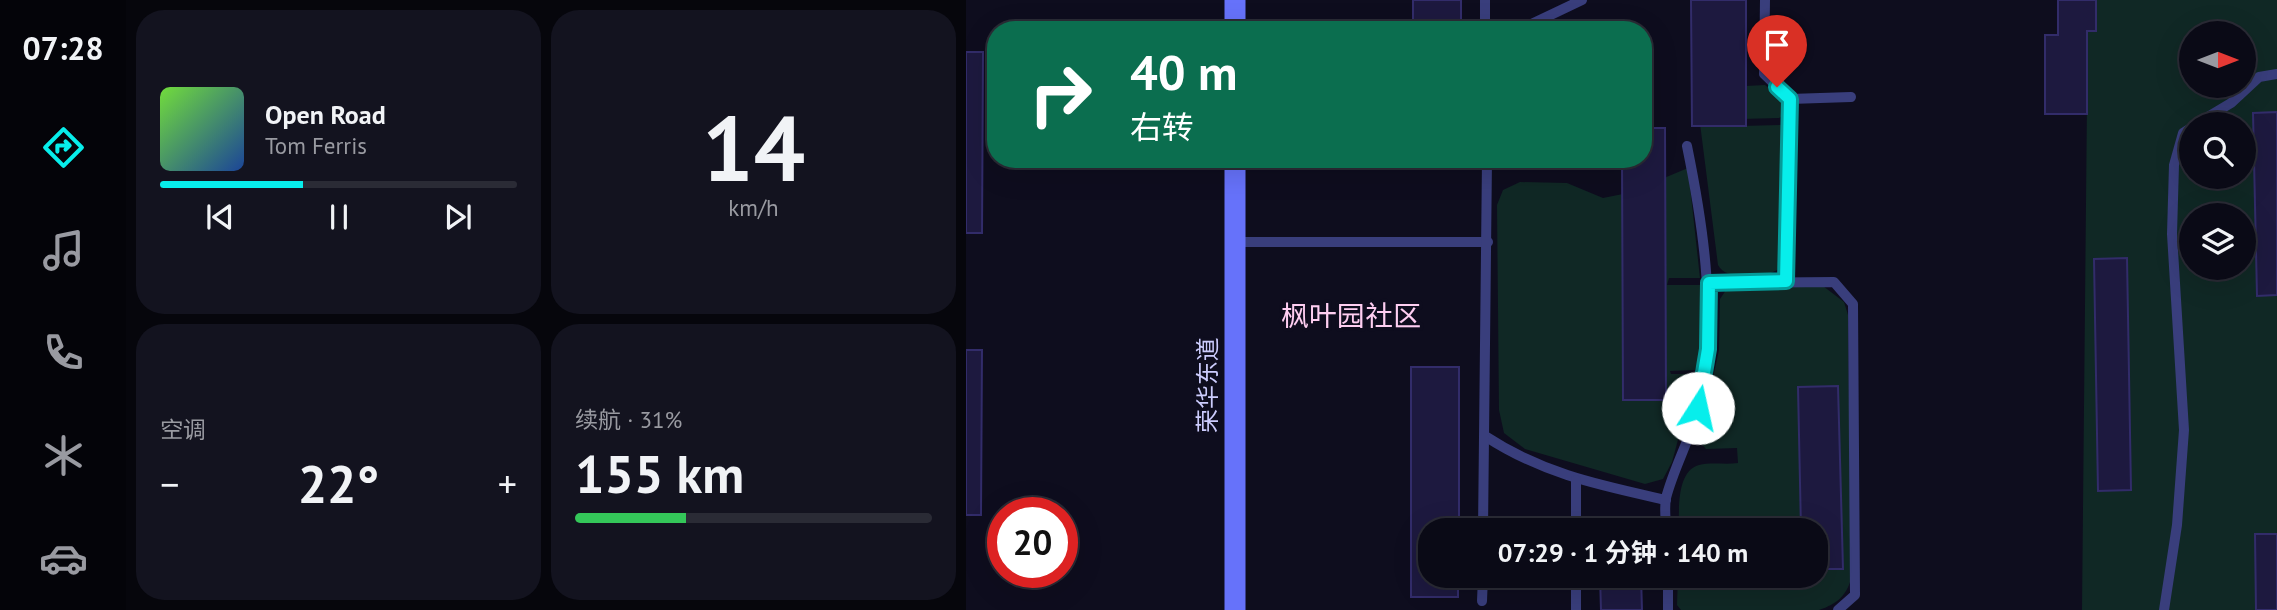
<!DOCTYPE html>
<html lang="zh">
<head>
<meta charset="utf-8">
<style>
  :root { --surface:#0a0a16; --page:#13131f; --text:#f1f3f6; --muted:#999aa1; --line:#2a2b35; --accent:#07eeeb }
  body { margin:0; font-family:"PT Sans","Noto Sans SC",sans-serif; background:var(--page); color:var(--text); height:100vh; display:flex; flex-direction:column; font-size:26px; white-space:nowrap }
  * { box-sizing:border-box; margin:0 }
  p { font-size:23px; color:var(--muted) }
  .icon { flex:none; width:38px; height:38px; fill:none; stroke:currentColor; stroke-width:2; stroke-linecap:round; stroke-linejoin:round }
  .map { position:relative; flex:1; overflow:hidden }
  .panel { display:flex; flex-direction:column; gap:10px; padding:10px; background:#06060c; width:840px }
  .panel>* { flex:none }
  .hud { position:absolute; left:21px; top:21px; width:665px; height:147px; border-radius:28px; box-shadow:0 7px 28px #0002,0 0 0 2px var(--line); background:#0b6e4f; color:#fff; overflow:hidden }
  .needle { width:46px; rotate:90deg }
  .fabs { position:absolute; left:1213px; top:21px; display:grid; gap:14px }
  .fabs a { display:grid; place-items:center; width:77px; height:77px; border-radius:50%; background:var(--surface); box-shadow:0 7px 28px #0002,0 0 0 2px var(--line); font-size:35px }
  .speed { position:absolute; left:21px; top:497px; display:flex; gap:14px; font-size:35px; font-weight:700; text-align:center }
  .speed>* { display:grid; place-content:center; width:91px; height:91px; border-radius:50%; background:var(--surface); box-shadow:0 7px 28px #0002,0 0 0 2px var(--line); line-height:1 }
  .speed .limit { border:10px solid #d22; background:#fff; color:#111 }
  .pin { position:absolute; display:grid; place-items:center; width:60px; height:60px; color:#fff; margin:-72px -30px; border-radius:50% 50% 50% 0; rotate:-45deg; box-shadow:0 0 7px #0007 }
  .pin .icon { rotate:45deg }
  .me { position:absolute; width:77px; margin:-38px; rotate:10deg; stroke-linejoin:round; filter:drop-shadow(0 0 5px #0008) }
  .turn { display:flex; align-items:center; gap:24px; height:147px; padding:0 28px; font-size:32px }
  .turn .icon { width:91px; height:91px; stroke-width:2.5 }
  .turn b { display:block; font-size:49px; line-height:60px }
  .big { font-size:52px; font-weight:700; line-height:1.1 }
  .panel .widget { flex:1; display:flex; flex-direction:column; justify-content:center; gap:10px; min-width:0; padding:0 24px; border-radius:28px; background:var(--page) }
  .panel .dial { align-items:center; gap:0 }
  .dial b { font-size:91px; line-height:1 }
  .song { display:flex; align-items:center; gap:21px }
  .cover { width:84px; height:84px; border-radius:10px; background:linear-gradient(135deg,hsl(100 70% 55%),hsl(220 70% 35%)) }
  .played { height:7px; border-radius:4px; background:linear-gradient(90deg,var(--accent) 40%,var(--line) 40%) }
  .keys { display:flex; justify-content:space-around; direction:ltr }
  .heat { display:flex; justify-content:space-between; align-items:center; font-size:38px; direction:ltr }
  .charge { height:10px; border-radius:5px; background:linear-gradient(90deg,#34c759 31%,var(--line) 0) }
  .panel .tiles { flex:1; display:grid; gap:10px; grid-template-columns:repeat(2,1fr) }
  .trip { position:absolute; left:452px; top:518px; width:410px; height:70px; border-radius:28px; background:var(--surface); box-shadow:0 7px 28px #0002,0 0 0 2px var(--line); font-weight:700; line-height:70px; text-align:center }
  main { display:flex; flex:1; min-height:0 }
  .tab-bar { display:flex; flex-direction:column; width:126px; justify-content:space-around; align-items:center; background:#040409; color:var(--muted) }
  .tab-bar .icon { width:49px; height:49px }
  .tab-bar .active { color:var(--accent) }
  .tab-bar b { font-size:32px; color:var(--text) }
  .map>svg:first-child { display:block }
  .green { fill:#102825; fill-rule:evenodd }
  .building { fill:#1d193f; stroke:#322c6a; stroke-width:2 }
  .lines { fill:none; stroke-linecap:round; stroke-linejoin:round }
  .lane { stroke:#393e7c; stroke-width:10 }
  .secondary { stroke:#6672fa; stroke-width:21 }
  .route-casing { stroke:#059b99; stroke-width:18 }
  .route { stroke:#07eeeb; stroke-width:12 }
  .labels { text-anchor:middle; stroke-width:7; stroke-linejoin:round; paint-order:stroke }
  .street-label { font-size:24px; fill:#ccccfd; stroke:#0e0d1e }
  .quarter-label { font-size:28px; fill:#fecef1; stroke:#0e0d1e }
</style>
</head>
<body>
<main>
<nav class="tab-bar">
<b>07:28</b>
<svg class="icon active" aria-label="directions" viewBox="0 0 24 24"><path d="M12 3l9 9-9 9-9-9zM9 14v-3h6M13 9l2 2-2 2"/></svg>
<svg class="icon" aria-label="music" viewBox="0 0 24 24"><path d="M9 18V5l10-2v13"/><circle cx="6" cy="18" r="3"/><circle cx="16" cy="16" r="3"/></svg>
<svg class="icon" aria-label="phone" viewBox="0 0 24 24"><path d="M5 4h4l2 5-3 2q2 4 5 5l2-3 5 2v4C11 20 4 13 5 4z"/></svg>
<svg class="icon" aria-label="climate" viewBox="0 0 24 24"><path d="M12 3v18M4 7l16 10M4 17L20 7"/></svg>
<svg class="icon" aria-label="car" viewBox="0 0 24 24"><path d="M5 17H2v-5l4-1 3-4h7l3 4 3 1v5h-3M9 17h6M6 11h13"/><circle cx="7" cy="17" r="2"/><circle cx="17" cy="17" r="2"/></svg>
</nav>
<section class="panel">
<div class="tiles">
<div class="widget">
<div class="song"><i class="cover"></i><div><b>Open Road</b><p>Tom Ferris</p></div></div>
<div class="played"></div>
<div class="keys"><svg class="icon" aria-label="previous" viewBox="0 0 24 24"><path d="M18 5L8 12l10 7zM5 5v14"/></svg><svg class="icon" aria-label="pause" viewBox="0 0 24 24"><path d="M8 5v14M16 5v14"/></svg><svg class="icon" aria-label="next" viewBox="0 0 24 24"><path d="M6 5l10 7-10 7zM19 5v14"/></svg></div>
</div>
<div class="widget dial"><b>14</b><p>km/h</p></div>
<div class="widget"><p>空调</p>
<div class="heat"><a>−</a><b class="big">22°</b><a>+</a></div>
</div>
<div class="widget"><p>续航 · 31%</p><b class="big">155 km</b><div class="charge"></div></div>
</div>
</section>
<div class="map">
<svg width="1311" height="610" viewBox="0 0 1311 610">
  <rect width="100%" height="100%" fill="#0e0d1e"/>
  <!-- green -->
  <g class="green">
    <path d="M1122 0H1311V610H1116ZM1225 33H1278V86H1225ZM1225 124H1278V177H1225ZM1225 215H1278V268H1225Z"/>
    <path d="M799 85 815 98 818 115 813 118 775 119 774 126 817 125 814 263 811 270 805 273C789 274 760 281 752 265L731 100 740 88Z"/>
    <path d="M722 168 734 278H703L701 285H734C737 314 738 342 729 370L704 371 705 374H728L720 412 698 413V421L712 420 716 425 706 462 697 479 679 484 559 449 538 433 533 410 531 205 537 190 554 182 601 183 637 198 662 193Z"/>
    <path d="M857 286 878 302 882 315 885 579C880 596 871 604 853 610H715L711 605 712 576H849V530H713C713 512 710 471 733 465 745 462 760 465 772 463L771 448 740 449 733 441 753 350 754 299 760 290 770 289Z"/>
  </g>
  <!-- building -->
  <g class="building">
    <rect x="447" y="0" width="48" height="30"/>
    <path d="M725 0H780V126H726Z"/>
    <path d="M1092 0H1130V31H1121V114H1079V35H1092Z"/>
    <path d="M0 52H17L16 233H0Z"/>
    <path d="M1311 112V295L1291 296 1287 113Z"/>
    <path d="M677 128H699L700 400H657L656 159H677Z"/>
    <path d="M1161 258 1165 490 1132 491 1128 259Z"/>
    <path d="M0 350H16L15 515H0Z"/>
    <path d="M445 367H493V530H464V576H492V597H445Z"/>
    <path d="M872 386 877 569H849V530H835L832 387Z"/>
    <path d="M1289 534H1311V610H1290Z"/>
    <path d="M634 576H675L676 610H635Z"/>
  </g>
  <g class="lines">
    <!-- lane -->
    <g class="lane">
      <path d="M519 0V30"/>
      <path d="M799 0 798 74 824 99"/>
      <path d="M553 30 616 0"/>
      <path d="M1230 124 1265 103 1293 77 1311 74"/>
      <path d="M269 242H522"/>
      <path d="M820 281 824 99 885 97"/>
      <path d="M743 283 868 282 887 304 889 595 872 610"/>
      <path d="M519 436C577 474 633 485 700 500"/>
      <path d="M517 530 521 159"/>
      <path d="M610 530V480"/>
      <path d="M700 530C700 520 698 508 700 498 708 467 725 438 732 407 751 318 739 234 721 146"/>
      <path d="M702 576V610"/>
      <path d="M516 601 517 576"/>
      <path d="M610 610V576"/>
      <path d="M1198 610 1211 525 1218 430 1206 234 1208 165 1217 133 1225 128"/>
    </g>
    <!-- secondary -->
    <g class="secondary">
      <path d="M269 0V30"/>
      <path d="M269 159V610"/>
    </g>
  </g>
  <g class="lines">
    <defs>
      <path id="route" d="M732 408 742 349 743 283 820 281 824 99 811 87"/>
    </defs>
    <!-- route casing -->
    <use href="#route" class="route-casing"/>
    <!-- route -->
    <use href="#route" class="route"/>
  </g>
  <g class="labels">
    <!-- street labels -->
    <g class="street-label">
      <text transform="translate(242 385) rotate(-90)" y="8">荣华东道</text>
    </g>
    <!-- quarter labels -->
    <g class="quarter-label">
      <text x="385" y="326">枫叶园社区</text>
    </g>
  </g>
</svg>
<div class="fabs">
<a><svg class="needle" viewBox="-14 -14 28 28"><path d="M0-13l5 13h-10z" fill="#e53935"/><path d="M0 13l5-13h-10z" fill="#999aa1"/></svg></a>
<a><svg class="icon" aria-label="search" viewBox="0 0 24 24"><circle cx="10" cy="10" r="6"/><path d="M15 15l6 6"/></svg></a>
<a><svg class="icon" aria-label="layers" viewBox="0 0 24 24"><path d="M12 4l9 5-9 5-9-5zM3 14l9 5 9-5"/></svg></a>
</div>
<div class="speed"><div class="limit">20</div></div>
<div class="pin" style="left:811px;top:87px;background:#d93025"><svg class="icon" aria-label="arrive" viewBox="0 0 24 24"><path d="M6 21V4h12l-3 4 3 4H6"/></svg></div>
<svg class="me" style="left:732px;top:408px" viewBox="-20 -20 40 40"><circle r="19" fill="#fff"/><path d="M0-13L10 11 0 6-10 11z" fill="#07eeeb"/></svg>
<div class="trip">07:29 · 1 分钟 · 140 m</div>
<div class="hud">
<div class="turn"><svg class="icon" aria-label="right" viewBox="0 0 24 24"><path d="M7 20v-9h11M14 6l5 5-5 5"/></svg><div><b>40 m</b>右转</div></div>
</div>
</div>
</main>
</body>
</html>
